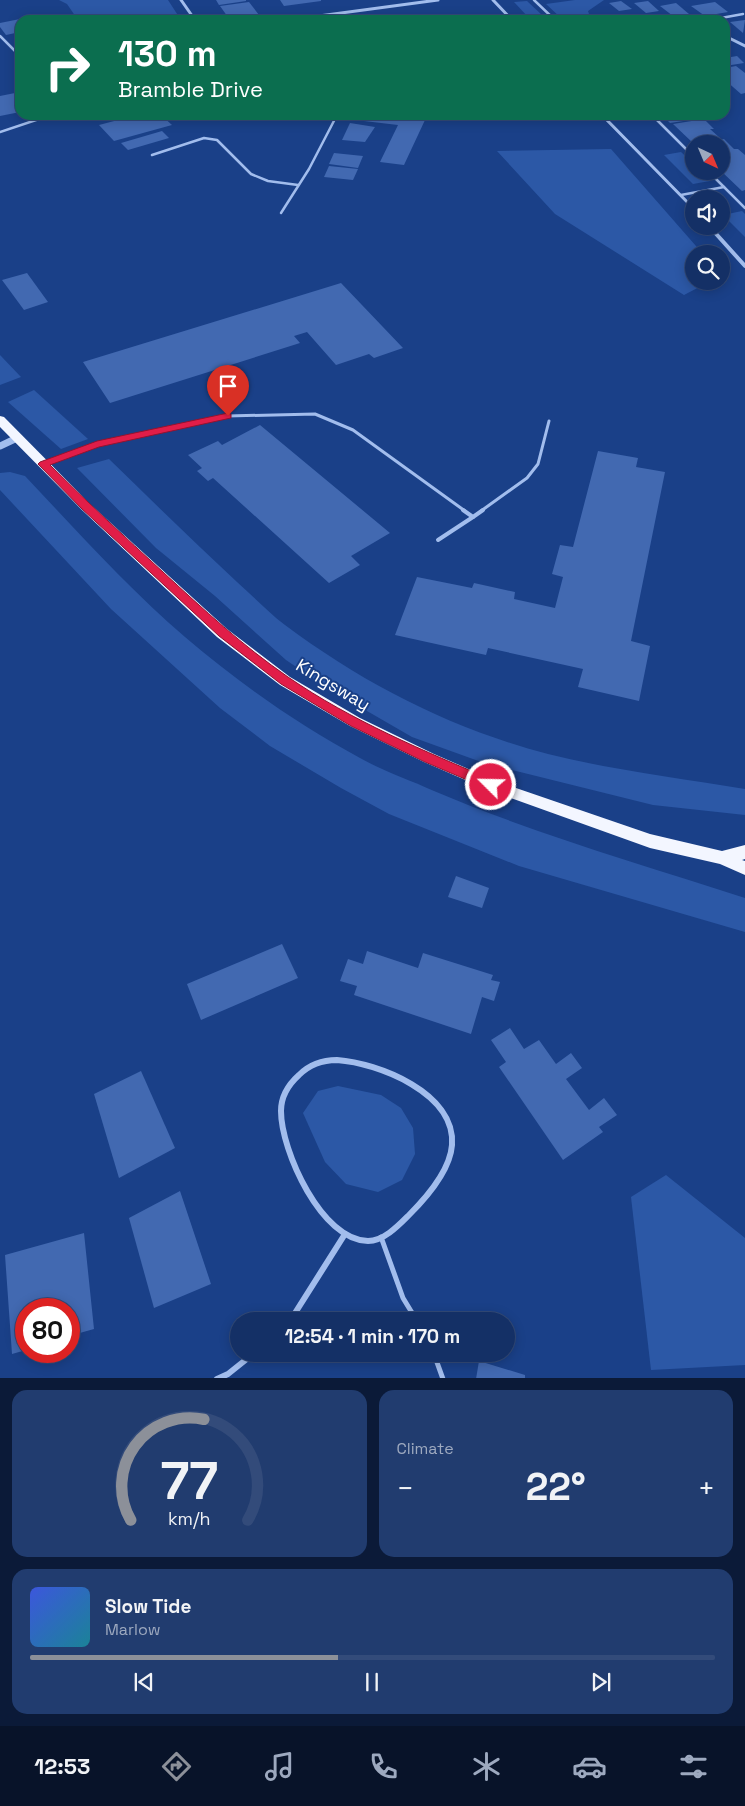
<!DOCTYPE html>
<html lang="en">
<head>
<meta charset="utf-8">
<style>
  :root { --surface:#143066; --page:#213c6f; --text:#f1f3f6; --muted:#9da9bf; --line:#334b7a; --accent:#8c9099 }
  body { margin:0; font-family:"Space Grotesk",sans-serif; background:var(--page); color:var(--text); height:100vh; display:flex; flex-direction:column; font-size:19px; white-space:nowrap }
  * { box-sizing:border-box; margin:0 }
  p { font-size:16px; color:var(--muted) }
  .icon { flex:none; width:28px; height:28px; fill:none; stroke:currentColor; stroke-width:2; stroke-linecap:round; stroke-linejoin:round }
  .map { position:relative; height:1378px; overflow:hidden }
  .side { display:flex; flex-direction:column; gap:12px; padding:12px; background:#0b1a38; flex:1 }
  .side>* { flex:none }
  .top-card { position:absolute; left:15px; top:15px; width:715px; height:105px; border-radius:15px; box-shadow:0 2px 12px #0003,0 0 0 1px var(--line); background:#0b6e4f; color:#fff; overflow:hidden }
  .needle { width:32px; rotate:136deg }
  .controls { position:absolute; left:685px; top:135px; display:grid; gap:10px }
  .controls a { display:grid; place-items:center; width:45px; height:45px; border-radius:50%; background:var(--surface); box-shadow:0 2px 12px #0003,0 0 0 1px var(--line); font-size:25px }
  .speed { position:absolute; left:15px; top:1298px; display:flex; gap:10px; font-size:25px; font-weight:700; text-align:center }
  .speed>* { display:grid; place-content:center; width:65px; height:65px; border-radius:50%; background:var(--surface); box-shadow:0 2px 12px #0003,0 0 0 1px var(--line); line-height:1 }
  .speed .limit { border:8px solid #d22; background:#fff; color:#111 }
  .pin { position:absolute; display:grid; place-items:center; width:42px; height:42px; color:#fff; margin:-51px -21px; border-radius:50% 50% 50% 0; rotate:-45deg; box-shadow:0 0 5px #0007 }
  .pin .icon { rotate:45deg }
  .me { position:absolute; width:55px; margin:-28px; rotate:293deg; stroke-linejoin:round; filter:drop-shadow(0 0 4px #0008) }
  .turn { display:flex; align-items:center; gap:18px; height:105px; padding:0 20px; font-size:22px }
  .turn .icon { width:65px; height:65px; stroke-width:2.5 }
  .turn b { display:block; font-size:35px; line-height:42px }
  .big { font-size:38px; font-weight:700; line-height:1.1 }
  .side .widget { flex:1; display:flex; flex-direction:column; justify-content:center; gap:8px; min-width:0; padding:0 18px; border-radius:15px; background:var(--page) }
  .side .dial { align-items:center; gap:0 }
  .dial svg { height:130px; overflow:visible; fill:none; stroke:var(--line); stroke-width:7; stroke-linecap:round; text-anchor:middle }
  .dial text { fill:var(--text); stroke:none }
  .song { display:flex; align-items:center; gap:15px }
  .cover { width:60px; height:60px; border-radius:8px; background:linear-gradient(135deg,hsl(230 70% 55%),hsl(190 70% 35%)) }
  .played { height:5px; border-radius:2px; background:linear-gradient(90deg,var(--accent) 45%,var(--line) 45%) }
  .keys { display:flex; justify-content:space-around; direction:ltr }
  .heat { display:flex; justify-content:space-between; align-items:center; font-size:28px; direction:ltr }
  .side .tiles { flex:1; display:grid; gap:12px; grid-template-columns:1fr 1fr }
  .widget:last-child { grid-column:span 2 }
  .trip { position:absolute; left:230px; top:1312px; width:285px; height:50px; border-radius:25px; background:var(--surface); box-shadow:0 2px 12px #0003,0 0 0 1px var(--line); font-weight:700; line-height:50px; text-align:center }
  .tabs { display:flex; height:80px; justify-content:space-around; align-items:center; background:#081329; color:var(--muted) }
  .tabs .icon { width:35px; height:35px }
  .tabs .on { color:var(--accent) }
  .tabs b { font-size:22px; color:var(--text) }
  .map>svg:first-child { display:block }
  .green { fill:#2c58a6 }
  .building { fill:#4269b1 }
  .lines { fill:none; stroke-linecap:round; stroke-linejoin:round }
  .service-far3 { stroke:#a2bded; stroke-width:2.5 }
  .service-far2 { stroke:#a2bded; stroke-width:3 }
  .service-far1 { stroke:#a2bded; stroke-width:4 }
  .service { stroke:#a2bded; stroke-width:5 }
  .minor-far2 { stroke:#a2bded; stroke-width:3 }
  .minor-far1 { stroke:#a2bded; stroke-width:4 }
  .minor { stroke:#a2bded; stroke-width:6 }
  .tertiary { stroke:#a2bded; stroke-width:7 }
  .trunk { fill:#f3f6ff; fill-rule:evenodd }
  .route { fill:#e11d48; stroke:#92132f }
  .labels { text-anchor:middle; stroke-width:4; stroke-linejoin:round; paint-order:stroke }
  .street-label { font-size:18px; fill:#fff; stroke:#1a4088 }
</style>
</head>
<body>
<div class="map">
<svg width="745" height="1379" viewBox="0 0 745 1379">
  <rect width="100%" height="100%" fill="#1a4088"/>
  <!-- green -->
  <g class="green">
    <path d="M59 0H168L181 20H78L67 4Z"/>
    <path d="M575 0H604L588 11 589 14 561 18 546 4Z"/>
    <path d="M527 1 543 16 529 18 514 2Z"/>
    <path d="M611 149 703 254H694V281H711L684 295 555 214 497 151Z"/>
    <path d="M681 152 694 164V171H701L710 181 693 184 664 155Z"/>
    <path d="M742 211 745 214V237L723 215Z"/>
    <path d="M0 355 21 377 0 385Z"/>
    <path d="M34 390 88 439 61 449 8 402Z"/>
    <path d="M109 459C152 501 194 542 237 582 253 596 268 612 285 625 364 684 452 729 548 754 612 770 679 778 745 789V815L653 805 484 763 412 737 329 689 286 660 215 596 156 548 77 468Z"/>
    <path d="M10 472 25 476C77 531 128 588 185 637 239 683 297 724 360 758 383 771 410 780 434 791 535 834 641 864 745 898V932L519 866 389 814 341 788 270 746 220 708 111 609 0 490V473Z"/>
    <path d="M338 1086 381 1095 401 1108 413 1128 415 1154 402 1180 378 1192 346 1184 325 1162 303 1113 318 1091Z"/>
    <path d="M666 1175 745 1238V1365L651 1370 631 1197Z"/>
  </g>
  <!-- building -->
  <g class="building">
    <path d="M216 0H246V1L219 5Z"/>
    <path d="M280 0H321V1L284 6Z"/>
    <path d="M621 1 632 9 619 11 609 3Z"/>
    <path d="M648 1 659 11 646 13 634 3Z"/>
    <path d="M249 2 259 15 230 20 220 6Z"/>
    <path d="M715 2 728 12 705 16 691 6Z"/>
    <path d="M676 3 689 14 673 16 660 6Z"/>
    <path d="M42 15 46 20H22L21 19Z"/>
    <path d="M20 19V32L6 35 0 27V23Z"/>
    <path d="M745 20 743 33 730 22Z"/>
    <path d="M737 56 744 63 725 66V58Z"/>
    <path d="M736 66 745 73V93L741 94 725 80V68Z"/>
    <path d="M15 93 20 101V112L0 116V96Z"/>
    <path d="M137 115H161L172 125 114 141 99 125Z"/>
    <path d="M349 115H384L425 120 404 165 380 162 398 125 347 119Z"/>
    <path d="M662 115H699L703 118 670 123Z"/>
    <path d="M704 119 714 129H710L720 138 693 143 673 124Z"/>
    <path d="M350 123 375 127 365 142 342 140Z"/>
    <path d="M162 131 169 138 128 150 121 143Z"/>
    <path d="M724 139 734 149H738L745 155V190L742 191 721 171V144H702Z"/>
    <path d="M334 153 363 156 358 168 329 164Z"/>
    <path d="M329 166 358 169 353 180 324 177Z"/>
    <path d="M27 273 48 302 24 310 2 280Z"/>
    <path d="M341 283 403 348 374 358 369 354 336 365 307 332 294 336 300 343 110 403 83 362Z"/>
    <path d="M260 425 390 533 351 556 360 565 329 583 213 478 208 481 197 471 202 468 188 455 218 441 222 445Z"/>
    <path d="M598 451 638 458 636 467 665 472 631 641 650 646 639 701 578 687 583 669 488 648 486 655 395 635 417 577 472 588 474 583 515 592 514 599 555 608 563 577 552 574 560 545 573 547Z"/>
    <path d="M456 876 489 888 482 908 448 897Z"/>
    <path d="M282 944 298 978 201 1020 187 984Z"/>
    <path d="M367 951 418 968 423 953 493 975 491 980 500 982 494 1001 482 997 471 1034 354 995 357 986 340 981 348 959 363 964Z"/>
    <path d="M510 1028 524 1049 539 1040 556 1064 571 1053 582 1068 566 1079 589 1110 604 1098 617 1115 599 1127 603 1132 563 1160 499 1067 506 1062 491 1040Z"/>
    <path d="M141 1071 175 1148 119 1178 94 1094Z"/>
    <path d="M180 1191 211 1284 154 1308 129 1218Z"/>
    <path d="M84 1233 94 1329 69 1336V1309H26V1350L12 1354 5 1255Z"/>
    <path d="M479 1361 525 1375V1379H476Z"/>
  </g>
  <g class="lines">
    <!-- service-far3 -->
    <g class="service-far3">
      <path d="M534 0 555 20"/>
      <path d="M710 20 743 14"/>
      <path d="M0 36 20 56"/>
      <path d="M652 115 694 157"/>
      <path d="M0 132 51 115"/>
      <path d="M152 155 204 138 217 140 251 174 268 181 298 185"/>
      <path d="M708 171 745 208"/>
      <path d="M681 195 724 187"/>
      <path d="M281 213 309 169 337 115"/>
    </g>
    <!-- service-far2 -->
    <g class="service-far2">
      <path d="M45 463 97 444 227 416 315 414 353 430 465 511"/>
      <path d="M481 511 527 478 538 464 549 421"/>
    </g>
    <!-- service-far1 -->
    <g class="service-far1">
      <path d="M463 510 473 517 483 510"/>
      <path d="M438 540 473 517"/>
    </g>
    <!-- service -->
    <g class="service">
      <path d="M381 1237 403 1298 417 1321"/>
      <path d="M434 1354 443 1379"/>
    </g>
    <!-- minor-far2 -->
    <g class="minor-far2">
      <path d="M181 0 195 20"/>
      <path d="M493 0 512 20"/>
      <path d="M289 20 438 0"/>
      <path d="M596 20 620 17 666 20"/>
      <path d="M725 36 745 46"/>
      <path d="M602 115 694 209"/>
    </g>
    <!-- minor-far1 -->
    <path class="minor-far1" d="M709 226 745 266"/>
    <!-- minor -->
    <g class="minor">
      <path d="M337 1060C378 1063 456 1093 452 1145 450 1171 426 1198 409 1215 399 1225 384 1241 368 1241 322 1241 281 1151 281 1111 281 1097 289 1084 299 1075 310 1064 322 1060 337 1060Z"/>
      <path d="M290 1321 345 1234"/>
      <path d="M217 1379 228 1374 253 1354"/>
    </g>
    <!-- tertiary -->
    <path class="tertiary" d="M0 446 17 438"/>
    <!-- trunk -->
    <path class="trunk" d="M0 416 4 417 90 504 227 629 290 677 360 718 434 754 496 781 650 834 722 851 745 845V859L742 860 745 861V875L720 864 650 848 486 789 424 762 350 726 280 685 217 637 82 510 0 427Z"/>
  </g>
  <!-- route -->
  <path class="route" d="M228 413 231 414V418L99 447 50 465C87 502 125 537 163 572 203 609 243 646 288 677 352 721 424 751 495 781L497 785 495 788H486L425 762 351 726 281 684 219 636 82 509 38 464 40 462 97 441Z"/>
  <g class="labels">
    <!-- street labels -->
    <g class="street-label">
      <text transform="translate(333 685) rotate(31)" y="6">Kingsway</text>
    </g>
  </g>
</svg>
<div class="controls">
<a><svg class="needle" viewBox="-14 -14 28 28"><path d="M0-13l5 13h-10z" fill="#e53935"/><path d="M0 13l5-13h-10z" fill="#9da9bf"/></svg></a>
<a><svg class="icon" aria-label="sound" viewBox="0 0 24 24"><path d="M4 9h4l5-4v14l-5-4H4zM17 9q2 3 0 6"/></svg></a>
<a><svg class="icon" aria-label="search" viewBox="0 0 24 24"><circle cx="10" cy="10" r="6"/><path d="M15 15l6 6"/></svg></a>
</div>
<div class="speed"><div class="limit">80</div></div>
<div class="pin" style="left:228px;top:416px;background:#d93025"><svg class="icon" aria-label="arrive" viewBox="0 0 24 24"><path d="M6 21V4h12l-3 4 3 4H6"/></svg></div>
<svg class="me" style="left:491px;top:785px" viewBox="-20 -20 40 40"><circle r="17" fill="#e11d48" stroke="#fff" stroke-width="3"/><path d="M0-11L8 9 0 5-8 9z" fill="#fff"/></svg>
<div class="trip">12:54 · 1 min · 170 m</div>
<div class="top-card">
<div class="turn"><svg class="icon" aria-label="right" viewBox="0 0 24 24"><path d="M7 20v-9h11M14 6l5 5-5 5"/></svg><div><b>130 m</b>Bramble Drive</div></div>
</div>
</div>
<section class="side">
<div class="tiles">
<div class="widget dial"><svg viewBox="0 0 100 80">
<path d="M14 69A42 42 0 1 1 86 69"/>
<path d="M14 69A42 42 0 0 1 59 7" stroke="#8c9099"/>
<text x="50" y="56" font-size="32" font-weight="700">77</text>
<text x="50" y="72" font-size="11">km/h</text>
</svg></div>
<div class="widget"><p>Climate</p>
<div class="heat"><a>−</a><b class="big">22°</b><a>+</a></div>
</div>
<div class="widget">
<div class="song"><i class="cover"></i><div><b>Slow Tide</b><p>Marlow</p></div></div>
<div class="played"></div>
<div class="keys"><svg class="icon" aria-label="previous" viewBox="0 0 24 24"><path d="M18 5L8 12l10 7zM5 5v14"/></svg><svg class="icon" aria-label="pause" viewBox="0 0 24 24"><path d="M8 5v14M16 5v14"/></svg><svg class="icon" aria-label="next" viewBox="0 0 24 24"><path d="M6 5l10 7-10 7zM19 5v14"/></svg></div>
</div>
</div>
</section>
<nav class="tabs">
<b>12:53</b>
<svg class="icon on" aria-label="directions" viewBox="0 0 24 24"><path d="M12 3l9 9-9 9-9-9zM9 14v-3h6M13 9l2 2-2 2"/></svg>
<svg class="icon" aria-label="music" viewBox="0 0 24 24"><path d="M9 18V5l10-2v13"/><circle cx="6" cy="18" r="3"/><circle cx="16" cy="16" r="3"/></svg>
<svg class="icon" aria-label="phone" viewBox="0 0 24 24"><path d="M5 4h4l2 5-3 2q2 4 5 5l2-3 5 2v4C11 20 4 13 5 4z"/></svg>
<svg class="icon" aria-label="climate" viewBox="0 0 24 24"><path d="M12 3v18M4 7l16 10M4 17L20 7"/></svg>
<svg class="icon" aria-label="car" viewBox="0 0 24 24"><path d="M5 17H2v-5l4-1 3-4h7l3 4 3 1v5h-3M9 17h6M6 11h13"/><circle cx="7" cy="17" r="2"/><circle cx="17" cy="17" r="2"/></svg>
<svg class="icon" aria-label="filters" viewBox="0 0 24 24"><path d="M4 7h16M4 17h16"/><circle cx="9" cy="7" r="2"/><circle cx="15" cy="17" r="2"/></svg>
</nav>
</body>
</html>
